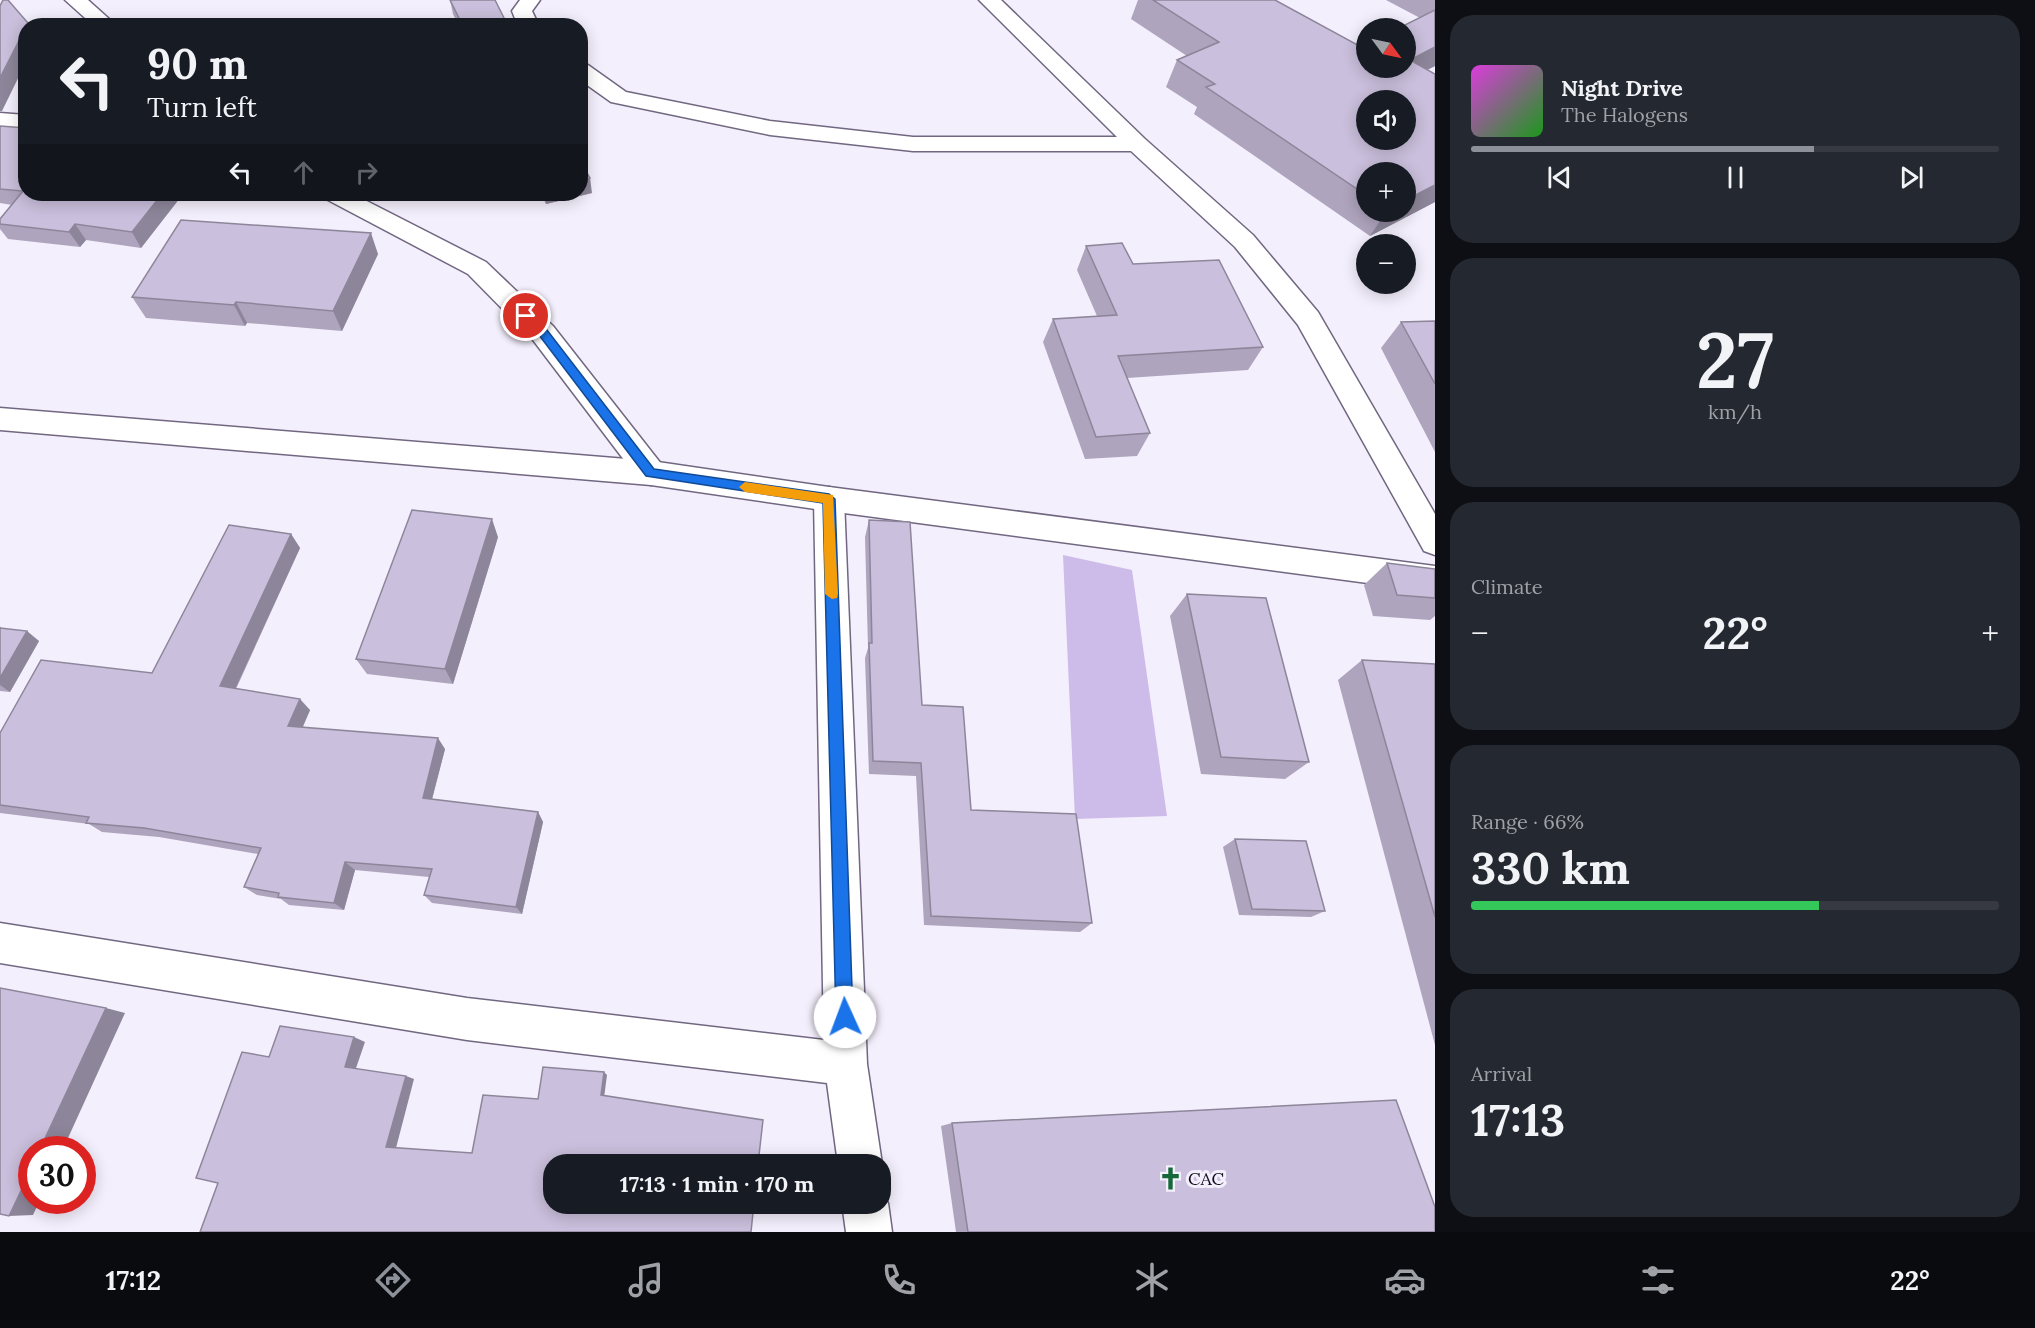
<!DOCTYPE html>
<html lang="en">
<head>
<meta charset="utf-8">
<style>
  :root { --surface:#171b24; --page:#242831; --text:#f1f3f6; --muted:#9ea1a6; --line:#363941; --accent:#8c9099 }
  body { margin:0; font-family:Lora,serif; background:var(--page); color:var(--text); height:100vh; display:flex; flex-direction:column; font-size:22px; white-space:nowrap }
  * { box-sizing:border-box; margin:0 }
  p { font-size:20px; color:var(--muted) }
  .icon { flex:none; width:33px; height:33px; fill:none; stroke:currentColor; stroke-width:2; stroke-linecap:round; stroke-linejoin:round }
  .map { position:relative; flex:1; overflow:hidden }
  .drawer { display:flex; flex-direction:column; gap:15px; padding:15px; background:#0d0f14; width:600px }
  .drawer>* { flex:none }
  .guide { position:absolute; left:18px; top:18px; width:570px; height:183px; border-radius:24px; box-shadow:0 3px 15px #0003; background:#171b24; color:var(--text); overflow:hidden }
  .needle { width:39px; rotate:123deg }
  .fabs { position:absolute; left:1356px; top:18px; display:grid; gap:12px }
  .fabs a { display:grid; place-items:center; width:60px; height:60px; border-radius:50%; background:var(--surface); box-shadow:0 3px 15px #0003; font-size:30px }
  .speed { position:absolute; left:18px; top:1136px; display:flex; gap:12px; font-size:30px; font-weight:700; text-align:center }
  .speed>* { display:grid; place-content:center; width:78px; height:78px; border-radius:50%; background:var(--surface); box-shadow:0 3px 15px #0003; line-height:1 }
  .speed .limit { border:9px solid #d22; background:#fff; color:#111 }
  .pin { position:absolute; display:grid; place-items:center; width:51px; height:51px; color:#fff; margin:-26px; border:3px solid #fff; border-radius:50%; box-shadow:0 2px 6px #0007 }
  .me { position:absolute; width:66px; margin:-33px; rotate:358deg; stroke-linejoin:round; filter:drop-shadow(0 0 4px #0008) }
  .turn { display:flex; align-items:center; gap:21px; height:126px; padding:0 30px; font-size:27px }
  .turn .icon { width:78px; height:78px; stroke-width:2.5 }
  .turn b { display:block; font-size:42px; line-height:51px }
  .lanes { display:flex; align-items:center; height:57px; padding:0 30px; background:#0003; justify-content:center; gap:30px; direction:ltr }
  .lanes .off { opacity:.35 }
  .big { font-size:45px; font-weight:800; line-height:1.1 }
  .drawer .card { flex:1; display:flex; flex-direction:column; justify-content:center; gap:9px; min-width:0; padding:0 21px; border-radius:24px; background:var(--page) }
  .drawer .dial { align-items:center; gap:0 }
  .dial b { font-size:78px; line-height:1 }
  .song { display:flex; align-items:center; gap:18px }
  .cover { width:72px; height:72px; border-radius:9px; background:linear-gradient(135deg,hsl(300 70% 55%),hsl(120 70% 35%)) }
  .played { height:6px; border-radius:3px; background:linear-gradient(90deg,var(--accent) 65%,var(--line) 65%) }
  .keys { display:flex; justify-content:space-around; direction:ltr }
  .heat { display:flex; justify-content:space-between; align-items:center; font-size:33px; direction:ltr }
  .charge { height:9px; border-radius:4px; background:linear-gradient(90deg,#34c759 66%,var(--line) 0) }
  .trip { position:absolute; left:543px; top:1154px; width:348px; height:60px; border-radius:24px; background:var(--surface); box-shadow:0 3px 15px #0003; font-weight:800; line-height:60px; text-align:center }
  .menu { display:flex; height:96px; justify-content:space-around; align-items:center; background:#090b0e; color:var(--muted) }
  .menu .icon { width:42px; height:42px }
  .menu .on { color:var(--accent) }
  .menu b { font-size:27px; color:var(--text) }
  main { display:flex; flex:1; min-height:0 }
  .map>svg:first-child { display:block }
  .green { fill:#cdbbe9 }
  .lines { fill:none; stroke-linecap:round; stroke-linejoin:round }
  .minor-casing { stroke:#716781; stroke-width:3 }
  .secondary-casing { stroke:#716781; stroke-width:3 }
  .minor { fill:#fff; fill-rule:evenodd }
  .secondary { fill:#fff; fill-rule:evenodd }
  .wall { fill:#aea4bd; fill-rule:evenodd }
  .shaded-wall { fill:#8d869a }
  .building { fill:#cabfdc; stroke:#8d869a; stroke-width:1.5; fill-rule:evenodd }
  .route { fill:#1a73e8; stroke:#114b97; stroke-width:1.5 }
  .slow { fill:#f59e0b }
  .labels { text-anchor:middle; stroke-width:6; stroke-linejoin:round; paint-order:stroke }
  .near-poi-label { font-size:18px; fill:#110d17; stroke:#f4effc; text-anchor:start }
</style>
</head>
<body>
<main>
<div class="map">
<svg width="1435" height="1232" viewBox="0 0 1435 1232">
  <rect width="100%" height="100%" fill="#f4effc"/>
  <!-- green -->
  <path class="green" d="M1063 555 1132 570 1167 816 1075 819Z"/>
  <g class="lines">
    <defs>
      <g id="minor">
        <path d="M65 0H88L117 26H94Z"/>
        <path d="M520 0H540L532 11 539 26H518L512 11Z"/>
        <path d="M979 0H1001L1145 139 1253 235 1318 312 1435 514V555L1424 551 1298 325 1235 247 1131 151H913L770 135 611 102 580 80V64L588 65 626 92 770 121 913 137H1117Z"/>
        <path d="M0 113 26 115V129L0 127Z"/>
        <path d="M323 194H353L486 262 553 326 662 465 666 473 662 481 651 485 640 481 533 340 468 274 326 199Z"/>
        <path d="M829 487 840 490 844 499 867 1064 882 1164 880 1168V1164H838L827 1083 467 1040 0 963V923L467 998 824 1040 814 499 818 490Z"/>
        <path d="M881 1187 888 1203 892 1232H846L842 1203H880Z"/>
      </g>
      <path id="secondary" d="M0 408 651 461 829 487 1435 566V592L829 511 651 485 0 430Z"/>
    </defs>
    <!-- minor casing -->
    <use href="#minor" class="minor-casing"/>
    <!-- secondary casing -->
    <use href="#secondary" class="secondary-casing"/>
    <!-- minor -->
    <use href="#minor" class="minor"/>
    <!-- secondary -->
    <use href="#secondary" class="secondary"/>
  </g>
  <!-- wall -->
  <g class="wall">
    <path d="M450 0 508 26H459L453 14Z"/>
    <path d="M1138 0H1275L1361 47 1420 18 1386 0H1435V66L1427 70 1435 74V202L1370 236 1194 114 1197 107 1166 87 1177 60 1187 56 1131 19ZM1366 172 1406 212H1366Z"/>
    <path d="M0 126 183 194 141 248 86 240 80 247 8 239 0 229V219L12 205 0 203Z"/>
    <path d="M592 193 546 204 541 194H580Z"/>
    <path d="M1086 246 1133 264 1263 347 1248 370 1127 378 1150 433 1137 456 1085 459 1043 342 1053 319 1097 316 1077 270Z"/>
    <path d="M378 254 342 331 247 323 245 326 146 318 132 297Z"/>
    <path d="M1435 321V452L1381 348 1401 322Z"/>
    <path d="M869 520 922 705 971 810 1092 923 1080 932 924 925 916 776 869 774 865 658 868 648 865 537Z"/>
    <path d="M291 534 300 548 236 689 310 710 303 727 445 749 432 799 538 812 543 822 522 914 432 903 424 895 429 877 355 870 344 910 289 905 281 899 257 895 244 887 258 854 159 837 102 832 89 824 0 813V733L152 673Z"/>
    <path d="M498 537 453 684 367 674 356 659Z"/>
    <path d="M1387 563 1435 569V616L1430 620 1373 616 1364 585Z"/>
    <path d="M1187 594 1309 762 1285 779 1201 774 1170 616Z"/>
    <path d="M0 626 1 628 39 641 10 692 0 691Z"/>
    <path d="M1362 660 1435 664V1045L1338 680Z"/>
    <path d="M1235 839 1325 911 1311 917 1239 915 1223 847Z"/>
    <path d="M952 1123 1435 1232H956L941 1126Z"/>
  </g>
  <!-- shaded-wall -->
  <g class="shaded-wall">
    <path d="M26 27V62L2 111H0V78Z"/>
    <path d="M1435 47V66L1393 87 1410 60Z"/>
    <path d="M590 178 592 193 546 204 544 194H580V181Z"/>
    <path d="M1435 185V202L1370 236 1386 212H1406V200Z"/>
    <path d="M162 194H183L141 248 132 232Z"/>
    <path d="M75 224 86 240 80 247 69 232Z"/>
    <path d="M371 233 378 254 342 331 333 311Z"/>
    <path d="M236 302 247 323 245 326 234 305Z"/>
    <path d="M492 519 498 537 453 684 445 669Z"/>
    <path d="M291 534 300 548 231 698 220 686Z"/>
    <path d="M27 631 39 641 10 692 0 685V678Z"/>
    <path d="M300 699 310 710 298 737 288 726Z"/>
    <path d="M438 738 445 749 430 807 423 798Z"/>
    <path d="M538 812 543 822 522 914 516 907Z"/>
    <path d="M345 862 355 870 344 910 334 903Z"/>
    <path d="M106 1008 125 1013 63 1149H40Z"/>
    <path d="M354 1037 365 1042 355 1071 345 1067Z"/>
    <path d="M604 1072 607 1075 604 1098 601 1095Z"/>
    <path d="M406 1076 414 1079 396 1148 386 1147Z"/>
    <path d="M32 1168V1200H40L33 1215 9 1216Z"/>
  </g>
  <!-- building -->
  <g class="building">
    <path d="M3 0H8L28 23 26 26V27L0 78V6Z"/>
    <path d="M450 0H495L508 26H463Z"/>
    <path d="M1153 0H1275L1361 47 1366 44V68H1406V28H1399L1435 10V47L1410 60 1435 74V185L1406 200V172H1366V195L1206 87 1215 84 1177 60 1219 42ZM1366 100H1406V140H1366Z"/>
    <path d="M0 126 26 128V194H162L132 232 75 224 69 232 0 224V219L23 191 0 189Z"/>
    <path d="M580 161 590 178 580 181Z"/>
    <path d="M181 220 371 233 333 311 236 302 234 305 132 297Z"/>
    <path d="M1122 243 1133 264 1219 260 1263 347 1118 356 1150 433 1096 437 1053 319 1117 315 1086 246Z"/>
    <path d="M1435 321V384L1401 322Z"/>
    <path d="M412 510 492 519 445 669 356 659Z"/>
    <path d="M869 520 910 522 922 705 963 707 971 810 1076 814 1092 923 931 916 921 763 873 761 869 643H872Z"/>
    <path d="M229 525 291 534 220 686 300 699 288 726 438 738 423 798 538 812 516 907 424 895 432 869 345 862 334 903 278 897 279 893 244 887 261 848 144 828 86 823 89 817 0 805V733L41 660 152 673Z"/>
    <path d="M1387 563 1435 569V598L1397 595Z"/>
    <path d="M1187 594 1266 598 1309 762 1221 757Z"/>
    <path d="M0 628 27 631 0 678Z"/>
    <path d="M1362 660 1435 664V917Z"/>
    <path d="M1235 839 1306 841 1325 911 1252 909Z"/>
    <path d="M0 988 106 1008 40 1149H32V1168L9 1216 0 1214Z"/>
    <path d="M280 1026 354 1037 345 1067 406 1076 386 1147 472 1153 483 1095 538 1099 543 1067 604 1072 601 1095 763 1120 758 1164H554V1203H754L751 1232H200L218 1183 196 1178 242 1052 269 1057Z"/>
    <path d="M1396 1100 1435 1207V1232H968L952 1123Z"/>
  </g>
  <!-- route -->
  <path class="route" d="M526 312 547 330 654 469 829 494 835 499 853 1017 851 1023 845 1025 839 1023 836 1017 823 503 646 476 539 335 522 319V314Z"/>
  <!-- slow -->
  <path class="slow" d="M745 482 833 495 838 594 837 598 832 599 825 594 823 503 745 492 739 487Z"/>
  <!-- icons -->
  <defs>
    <symbol id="church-bare" viewBox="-9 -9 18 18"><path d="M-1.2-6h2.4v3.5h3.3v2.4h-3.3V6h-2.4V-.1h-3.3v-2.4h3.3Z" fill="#166839" stroke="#f4effc" stroke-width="2.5" paint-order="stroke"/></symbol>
  </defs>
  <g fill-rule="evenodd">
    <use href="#church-bare" x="1154" y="1162" width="33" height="33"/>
  </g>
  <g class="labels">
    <!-- near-poi labels -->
    <g class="near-poi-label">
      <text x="1188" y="1185">CAC</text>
    </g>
  </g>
</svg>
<div class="fabs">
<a><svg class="needle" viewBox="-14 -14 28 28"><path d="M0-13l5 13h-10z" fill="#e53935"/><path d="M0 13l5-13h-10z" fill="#9ea1a6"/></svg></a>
<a><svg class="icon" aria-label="sound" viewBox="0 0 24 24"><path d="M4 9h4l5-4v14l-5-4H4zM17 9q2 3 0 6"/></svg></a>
<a>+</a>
<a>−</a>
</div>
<div class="speed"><div class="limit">30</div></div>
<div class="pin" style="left:526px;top:316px;background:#d93025"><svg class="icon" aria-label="arrive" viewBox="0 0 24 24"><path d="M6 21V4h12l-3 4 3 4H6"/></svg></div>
<svg class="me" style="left:845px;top:1017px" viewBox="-20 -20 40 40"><circle r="19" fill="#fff"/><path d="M0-13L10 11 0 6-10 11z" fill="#1a73e8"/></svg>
<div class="trip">17:13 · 1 min · 170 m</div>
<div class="guide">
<div class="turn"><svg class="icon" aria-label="left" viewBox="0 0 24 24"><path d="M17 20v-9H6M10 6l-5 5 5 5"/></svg><div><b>90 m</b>Turn left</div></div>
<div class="lanes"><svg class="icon" aria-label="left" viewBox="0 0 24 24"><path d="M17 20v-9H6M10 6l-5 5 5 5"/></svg><svg class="icon off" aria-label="ahead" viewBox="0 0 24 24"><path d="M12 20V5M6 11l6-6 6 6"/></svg><svg class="icon off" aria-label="right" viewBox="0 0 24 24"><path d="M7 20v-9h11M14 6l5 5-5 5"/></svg></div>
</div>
</div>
<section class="drawer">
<div class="card">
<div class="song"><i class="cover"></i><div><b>Night Drive</b><p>The Halogens</p></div></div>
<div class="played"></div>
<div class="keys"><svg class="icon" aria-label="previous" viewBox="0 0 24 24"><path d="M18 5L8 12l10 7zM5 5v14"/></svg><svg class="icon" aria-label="pause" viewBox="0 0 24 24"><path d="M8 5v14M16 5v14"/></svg><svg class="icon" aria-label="next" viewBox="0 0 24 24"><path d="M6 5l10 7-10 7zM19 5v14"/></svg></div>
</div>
<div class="card dial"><b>27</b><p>km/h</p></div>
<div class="card"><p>Climate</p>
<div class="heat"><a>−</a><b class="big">22°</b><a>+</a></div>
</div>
<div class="card"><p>Range · 66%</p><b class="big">330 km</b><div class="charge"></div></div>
<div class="card"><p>Arrival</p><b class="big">17:13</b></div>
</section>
</main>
<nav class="menu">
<b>17:12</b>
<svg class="icon on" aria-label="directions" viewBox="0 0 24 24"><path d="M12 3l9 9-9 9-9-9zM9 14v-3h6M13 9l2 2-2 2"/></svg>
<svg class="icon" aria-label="music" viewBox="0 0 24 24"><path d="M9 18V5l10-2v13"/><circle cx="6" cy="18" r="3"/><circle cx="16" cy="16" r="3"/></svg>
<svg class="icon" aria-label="phone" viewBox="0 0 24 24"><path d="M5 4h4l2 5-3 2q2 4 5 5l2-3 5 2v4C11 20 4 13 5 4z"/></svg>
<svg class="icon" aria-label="climate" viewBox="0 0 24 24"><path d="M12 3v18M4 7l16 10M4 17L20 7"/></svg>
<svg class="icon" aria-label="car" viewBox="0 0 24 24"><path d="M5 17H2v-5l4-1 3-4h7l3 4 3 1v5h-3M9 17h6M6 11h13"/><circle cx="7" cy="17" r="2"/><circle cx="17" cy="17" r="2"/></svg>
<svg class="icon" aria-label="filters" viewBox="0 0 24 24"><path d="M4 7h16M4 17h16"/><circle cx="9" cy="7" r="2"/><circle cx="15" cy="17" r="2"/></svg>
<b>22°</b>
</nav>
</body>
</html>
